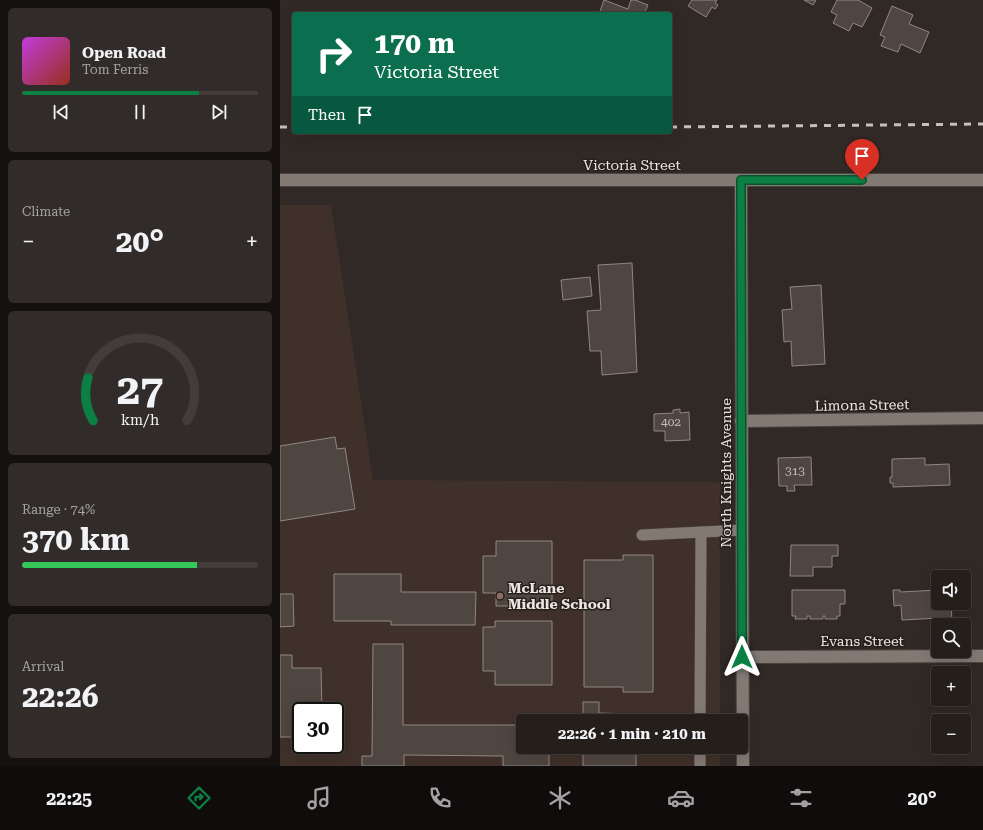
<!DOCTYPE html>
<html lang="en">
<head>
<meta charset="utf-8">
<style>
  :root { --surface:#251f1c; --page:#312c29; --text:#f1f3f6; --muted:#a3a2a3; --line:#423d3b; --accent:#0b8043 }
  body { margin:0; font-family:"Roboto Serif",serif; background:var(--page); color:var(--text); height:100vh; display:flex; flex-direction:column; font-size:15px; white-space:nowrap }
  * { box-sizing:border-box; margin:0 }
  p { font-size:13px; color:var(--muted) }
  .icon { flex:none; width:22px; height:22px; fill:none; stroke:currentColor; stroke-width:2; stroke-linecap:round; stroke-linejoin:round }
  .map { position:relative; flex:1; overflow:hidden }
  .side { display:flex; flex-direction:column; gap:8px; padding:8px; background:#14110f; width:280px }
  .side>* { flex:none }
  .banner { position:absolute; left:12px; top:12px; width:380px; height:122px; border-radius:4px; box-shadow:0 4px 16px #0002,0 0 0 1px var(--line); background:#0b6e4f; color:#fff; overflow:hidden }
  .tools { position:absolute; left:651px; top:570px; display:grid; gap:8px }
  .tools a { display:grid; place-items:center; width:40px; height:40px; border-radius:4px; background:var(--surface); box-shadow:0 4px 16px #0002,0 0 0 1px var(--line); font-size:20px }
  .speed { position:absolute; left:12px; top:702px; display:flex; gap:8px; font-size:20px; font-weight:700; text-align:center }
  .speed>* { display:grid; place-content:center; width:52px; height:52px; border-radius:50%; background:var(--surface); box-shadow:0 4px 16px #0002,0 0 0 1px var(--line); line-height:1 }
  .speed .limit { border:2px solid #111; border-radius:6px; background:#fff; color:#111 }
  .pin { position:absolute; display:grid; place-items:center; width:34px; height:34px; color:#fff; margin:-41px -17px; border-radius:50% 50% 50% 0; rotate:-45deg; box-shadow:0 0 4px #0007 }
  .pin .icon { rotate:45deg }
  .me { position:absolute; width:44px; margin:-22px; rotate:0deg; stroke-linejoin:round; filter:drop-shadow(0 0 3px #0008) }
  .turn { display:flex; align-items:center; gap:14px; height:84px; padding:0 16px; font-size:18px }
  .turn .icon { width:52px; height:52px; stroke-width:2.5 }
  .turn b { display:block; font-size:28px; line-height:34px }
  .then { display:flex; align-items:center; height:38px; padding:0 16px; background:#0003; gap:8px; font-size:15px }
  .big { font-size:30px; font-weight:700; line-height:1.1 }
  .side .tile { flex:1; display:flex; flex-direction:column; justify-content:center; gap:6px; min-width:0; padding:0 14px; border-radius:6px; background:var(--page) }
  .side .dial { align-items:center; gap:0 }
  .dial svg { height:104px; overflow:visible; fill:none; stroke:var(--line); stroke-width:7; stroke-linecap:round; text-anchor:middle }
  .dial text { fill:var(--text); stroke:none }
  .song { display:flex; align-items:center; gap:12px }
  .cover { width:48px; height:48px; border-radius:6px; background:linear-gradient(135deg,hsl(290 70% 55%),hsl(10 70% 35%)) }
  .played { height:4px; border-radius:2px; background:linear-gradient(90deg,var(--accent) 75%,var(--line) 75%) }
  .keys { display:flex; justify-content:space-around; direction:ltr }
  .heat { display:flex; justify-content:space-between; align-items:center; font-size:22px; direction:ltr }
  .charge { height:6px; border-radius:3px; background:linear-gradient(90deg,#34c759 74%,var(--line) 0) }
  .trip { position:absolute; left:236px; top:714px; width:232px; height:40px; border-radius:4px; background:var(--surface); box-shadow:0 4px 16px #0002,0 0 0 1px var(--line); font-weight:700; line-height:40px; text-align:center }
  .dock { display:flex; height:64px; justify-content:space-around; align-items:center; background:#0f0c0b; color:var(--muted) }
  .dock .icon { width:28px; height:28px }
  .dock .active { color:var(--accent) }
  .dock b { font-size:18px; color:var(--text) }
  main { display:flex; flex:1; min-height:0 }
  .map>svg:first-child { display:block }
  .built { fill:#3f3129; fill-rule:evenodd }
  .building { fill:#4f4641; stroke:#918781 }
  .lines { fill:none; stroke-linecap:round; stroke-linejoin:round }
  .service-casing { stroke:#4b4541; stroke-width:12 }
  .minor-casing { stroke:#4b4541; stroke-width:14 }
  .tertiary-casing { stroke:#4b4541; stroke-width:14 }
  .service { stroke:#827973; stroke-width:11 }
  .minor { stroke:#827973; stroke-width:12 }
  .tertiary { stroke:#827973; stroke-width:12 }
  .rail { stroke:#c5c0bc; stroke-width:3; stroke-dasharray:7 7; stroke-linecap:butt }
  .route-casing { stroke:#07532c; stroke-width:10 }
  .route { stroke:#0b8043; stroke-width:7 }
  .education-dot { fill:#8d6e63; stroke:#27201b; stroke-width:1.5 }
  .labels { text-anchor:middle; stroke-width:3; stroke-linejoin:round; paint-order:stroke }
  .number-label { font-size:12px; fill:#c4beba }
  .street-label { font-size:14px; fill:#ebe6e2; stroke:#27201b }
  .poi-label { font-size:14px; font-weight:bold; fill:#ebe6e2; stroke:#27201b; text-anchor:start }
</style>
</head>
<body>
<main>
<section class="side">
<div class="tile">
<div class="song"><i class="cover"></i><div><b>Open Road</b><p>Tom Ferris</p></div></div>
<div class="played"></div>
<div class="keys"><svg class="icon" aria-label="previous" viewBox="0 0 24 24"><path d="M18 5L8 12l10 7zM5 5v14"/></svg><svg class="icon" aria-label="pause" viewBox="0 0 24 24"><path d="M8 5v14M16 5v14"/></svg><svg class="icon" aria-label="next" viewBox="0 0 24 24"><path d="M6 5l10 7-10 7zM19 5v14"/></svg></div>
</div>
<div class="tile"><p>Climate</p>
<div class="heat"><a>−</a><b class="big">20°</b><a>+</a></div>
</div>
<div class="tile dial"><svg viewBox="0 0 100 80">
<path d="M14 69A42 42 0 1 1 86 69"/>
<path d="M14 69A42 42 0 0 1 10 36" stroke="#0b8043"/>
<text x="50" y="56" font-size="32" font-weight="700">27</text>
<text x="50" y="72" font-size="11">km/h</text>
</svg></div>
<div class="tile"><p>Range · 74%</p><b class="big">370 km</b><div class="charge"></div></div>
<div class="tile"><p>Arrival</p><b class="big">22:26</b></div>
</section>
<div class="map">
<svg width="703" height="766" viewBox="0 0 703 766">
  <rect width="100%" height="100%" fill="#312925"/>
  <!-- built -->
  <path class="built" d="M0 205H51L93 480 440 482V721H243V747H440V766H0ZM21 711H55V745H21Z"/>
  <!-- building -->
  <g class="building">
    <path d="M324 0 348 9 351 0H355L368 5 364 14H319Z"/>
    <path d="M412 0H437L435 3 438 5 435 9 432 7 426 17 408 6Z"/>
    <path d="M524 0H536L533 5Z"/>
    <path d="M557 0H578L592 8 582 27 573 23 569 31 553 23 557 15 551 12Z"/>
    <path d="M612 6 633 15 629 24 649 32 640 53 621 44 618 52 601 46 605 37 600 35Z"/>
    <path d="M352 263 357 372 322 375 321 351H310L307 311 321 310 318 265Z"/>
    <path d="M310 277 312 296 283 300 281 280Z"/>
    <path d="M541 285 545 364 512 366 511 341 504 342 502 310 512 309 510 287Z"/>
    <path d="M400 409V413L409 412 410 440 385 441V431H374V414L393 413V410Z"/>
    <path d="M55 437 57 449 65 448 75 509 0 521V446Z"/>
    <path d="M531 457 532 485H514L515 491H507V486H499L498 458Z"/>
    <path d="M645 458V465L669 464 670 485 613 487V483H610V477H612V459Z"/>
    <path d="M216 541H272V606H216V593H203V556H216Z"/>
    <path d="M511 545H558V556H552V567H533V576H510Z"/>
    <path d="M343 555H373V692H343V687H304V560H343Z"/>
    <path d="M54 574H121V592H196L195 625H111V621H54Z"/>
    <path d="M512 590H565V604H560V616H557V619H545V616H543V619H530V616H527V619H515L516 616H512Z"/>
    <path d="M613 590H620V592L658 590V603H671L672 621H659V618L622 620 621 605 614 606Z"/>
    <path d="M0 594H13L14 626 0 627Z"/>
    <path d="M215 621H272V685H215V671H203V627H215Z"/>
    <path d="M93 644H123V725H243V747H269V766H223V756L124 755V766H82V756H92Z"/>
    <path d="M0 655H12V668H41L42 711H21V723L12 724V737H0Z"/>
    <path d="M303 702H319V713L356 714V721H303Z"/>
    <rect x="303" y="747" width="53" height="19"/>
  </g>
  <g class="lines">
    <defs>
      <g id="service">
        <path d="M362 535 462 530"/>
        <path d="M420 721 421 532"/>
        <path d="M420 766V747"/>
      </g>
      <g id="minor">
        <path d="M461 180 463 766"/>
        <path d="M461 421 703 418"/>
        <path d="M462 657 703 656"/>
      </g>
      <path id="tertiary" d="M0 180H703"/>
    </defs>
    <!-- service casing -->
    <use href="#service" class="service-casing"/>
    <!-- minor casing -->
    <use href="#minor" class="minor-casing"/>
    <!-- tertiary casing -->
    <use href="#tertiary" class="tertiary-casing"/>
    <!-- service -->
    <use href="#service" class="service"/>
    <!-- minor -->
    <use href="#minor" class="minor"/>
    <!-- tertiary -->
    <use href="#tertiary" class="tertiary"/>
    <!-- rail -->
    <g class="rail">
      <path d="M0 127H14"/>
      <path d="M390 127 703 124"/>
    </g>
  </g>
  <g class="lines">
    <defs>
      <path id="route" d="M462 657 461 180H582"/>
    </defs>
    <!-- route casing -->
    <use href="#route" class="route-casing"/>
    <!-- route -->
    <use href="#route" class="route"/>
  </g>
  <!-- markers -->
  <circle class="education-dot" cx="220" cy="596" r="4"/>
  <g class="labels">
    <!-- number labels -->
    <g class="number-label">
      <text x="391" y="426">402</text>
      <text x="515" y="475">313</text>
    </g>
    <!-- street labels -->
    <g class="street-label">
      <text x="352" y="170">Victoria Street</text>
      <text transform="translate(582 405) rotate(-1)" y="5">Limona Street</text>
      <text transform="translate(446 473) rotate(-90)" y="5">North Knights Avenue</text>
      <text x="582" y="646">Evans Street</text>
    </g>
    <!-- poi labels -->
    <g class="poi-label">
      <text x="228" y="593">McLane<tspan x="228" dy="16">Middle School</tspan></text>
    </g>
  </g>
</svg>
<div class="tools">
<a><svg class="icon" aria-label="sound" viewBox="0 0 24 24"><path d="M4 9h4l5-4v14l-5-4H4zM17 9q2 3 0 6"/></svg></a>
<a><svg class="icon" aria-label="search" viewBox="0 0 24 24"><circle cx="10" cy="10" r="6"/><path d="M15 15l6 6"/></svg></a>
<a>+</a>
<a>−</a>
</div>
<div class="speed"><div class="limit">30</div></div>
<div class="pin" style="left:582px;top:180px;background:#d93025"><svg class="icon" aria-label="arrive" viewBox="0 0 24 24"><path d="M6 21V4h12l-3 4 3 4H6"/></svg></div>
<svg class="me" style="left:462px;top:657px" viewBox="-20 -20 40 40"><path d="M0-17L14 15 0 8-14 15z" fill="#0b8043" stroke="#fff" stroke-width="4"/></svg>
<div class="trip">22:26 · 1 min · 210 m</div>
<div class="banner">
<div class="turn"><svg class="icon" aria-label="right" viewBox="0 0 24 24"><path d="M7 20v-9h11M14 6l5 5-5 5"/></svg><div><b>170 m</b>Victoria Street</div></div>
<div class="then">Then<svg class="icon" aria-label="arrive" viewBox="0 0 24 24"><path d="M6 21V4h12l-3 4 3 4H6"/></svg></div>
</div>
</div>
</main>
<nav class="dock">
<b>22:25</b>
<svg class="icon active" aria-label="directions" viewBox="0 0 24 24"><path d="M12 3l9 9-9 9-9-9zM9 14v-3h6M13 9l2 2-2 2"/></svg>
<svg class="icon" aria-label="music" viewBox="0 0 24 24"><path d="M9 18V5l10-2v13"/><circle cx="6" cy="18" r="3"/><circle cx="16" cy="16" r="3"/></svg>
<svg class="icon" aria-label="phone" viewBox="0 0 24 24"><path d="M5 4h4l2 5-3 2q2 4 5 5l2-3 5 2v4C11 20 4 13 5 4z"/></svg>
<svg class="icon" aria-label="climate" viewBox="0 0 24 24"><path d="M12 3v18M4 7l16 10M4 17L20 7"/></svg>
<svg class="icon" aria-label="car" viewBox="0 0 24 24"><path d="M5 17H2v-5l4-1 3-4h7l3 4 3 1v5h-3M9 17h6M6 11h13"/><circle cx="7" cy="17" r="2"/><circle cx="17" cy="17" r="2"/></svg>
<svg class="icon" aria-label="filters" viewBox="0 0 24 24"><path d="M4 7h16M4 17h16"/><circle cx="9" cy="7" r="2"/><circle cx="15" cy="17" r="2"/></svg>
<b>20°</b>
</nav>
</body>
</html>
